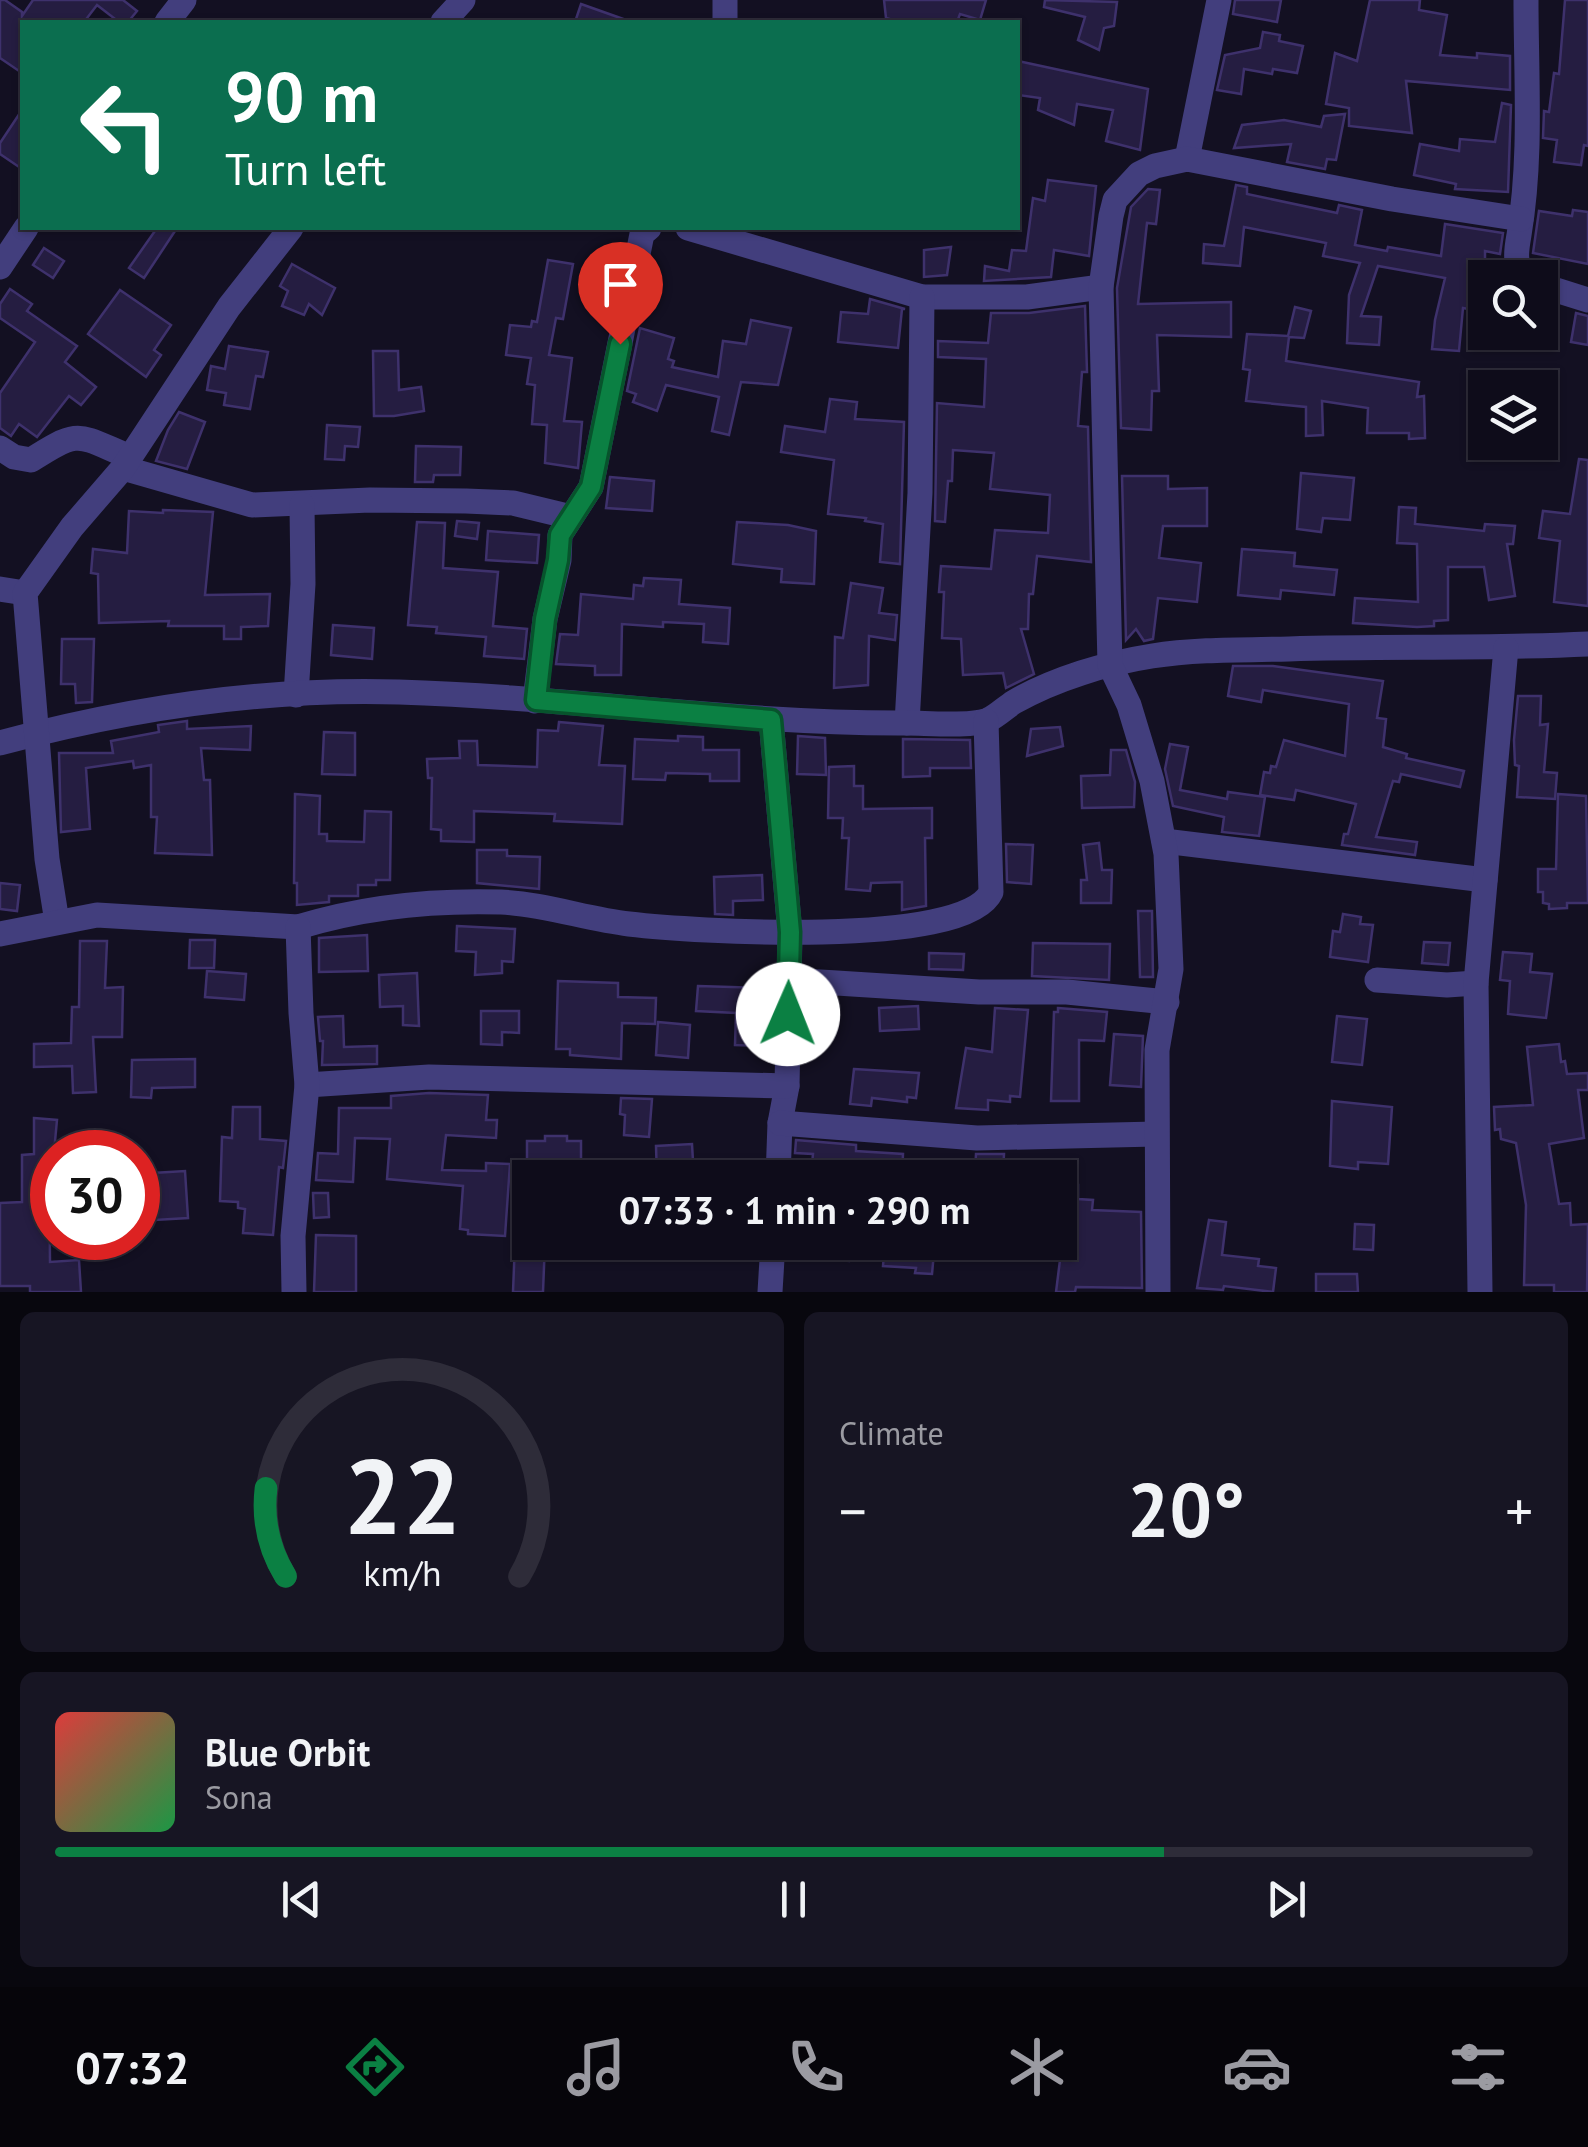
<!DOCTYPE html>
<html lang="en">
<head>
<meta charset="utf-8">
<style>
  :root { --surface:#0e0c1a; --page:#171523; --text:#f1f3f6; --muted:#9b9ba2; --line:#2e2c39; --accent:#0b8043 }
  body { margin:0; font-family:"PT Sans",sans-serif; background:var(--page); color:var(--text); height:100vh; display:flex; flex-direction:column; font-size:38px; white-space:nowrap }
  * { box-sizing:border-box; margin:0 }
  p { font-size:32px; color:var(--muted) }
  .icon { flex:none; width:55px; height:55px; fill:none; stroke:currentColor; stroke-width:2; stroke-linecap:round; stroke-linejoin:round }
  .map { position:relative; height:1292px; overflow:hidden }
  .panel { display:flex; flex-direction:column; gap:20px; padding:20px; background:#08070e; flex:1 }
  .panel>* { flex:none }
  .hud { position:absolute; left:20px; top:20px; width:1000px; height:210px; border-radius:0px; box-shadow:0 2px 8px #0004,0 0 0 2px var(--line); background:#0b6e4f; color:#fff; overflow:hidden }
  .tools { position:absolute; left:1468px; top:260px; display:grid; gap:20px }
  .tools a { display:grid; place-items:center; width:90px; height:90px; border-radius:0px; background:var(--surface); box-shadow:0 2px 8px #0004,0 0 0 2px var(--line); font-size:50px }
  .speed { position:absolute; left:30px; top:1130px; display:flex; gap:20px; font-size:50px; font-weight:700; text-align:center }
  .speed>* { display:grid; place-content:center; width:130px; height:130px; border-radius:50%; background:var(--surface); box-shadow:0 2px 8px #0004,0 0 0 2px var(--line); line-height:1 }
  .speed .limit { border:15px solid #d22; background:#fff; color:#111 }
  .pin { position:absolute; display:grid; place-items:center; width:85px; height:85px; color:#fff; margin:-102px -42px; border-radius:50% 50% 50% 0; rotate:-45deg; box-shadow:0 0 10px #0007 }
  .pin .icon { rotate:45deg }
  .me { position:absolute; width:110px; margin:-55px; rotate:1deg; stroke-linejoin:round; filter:drop-shadow(0 0 8px #0008) }
  .turn { display:flex; align-items:center; gap:35px; height:210px; padding:0 40px; font-size:45px }
  .turn .icon { width:130px; height:130px; stroke-width:2.5 }
  .turn b { display:block; font-size:70px; line-height:85px }
  .big { font-size:75px; font-weight:700; line-height:1.1 }
  .panel .tile { flex:1; display:flex; flex-direction:column; justify-content:center; gap:15px; min-width:0; padding:0 35px; border-radius:15px; background:var(--page) }
  .panel .dial { align-items:center; gap:0 }
  .dial svg { height:260px; overflow:visible; fill:none; stroke:var(--line); stroke-width:7; stroke-linecap:round; text-anchor:middle }
  .dial text { fill:var(--text); stroke:none }
  .song { display:flex; align-items:center; gap:30px }
  .cover { width:120px; height:120px; border-radius:15px; background:linear-gradient(135deg,hsl(0 70% 55%),hsl(140 70% 35%)) }
  .played { height:10px; border-radius:5px; background:linear-gradient(90deg,var(--accent) 75%,var(--line) 75%) }
  .keys { display:flex; justify-content:space-around; direction:ltr }
  .heat { display:flex; justify-content:space-between; align-items:center; font-size:55px; direction:ltr }
  .panel .tiles { flex:1; display:grid; gap:20px; grid-template-columns:1fr 1fr }
  .tile:last-child { grid-column:span 2 }
  .trip { position:absolute; left:512px; top:1160px; width:565px; height:100px; border-radius:0px; background:var(--surface); box-shadow:0 2px 8px #0004,0 0 0 2px var(--line); font-weight:700; line-height:100px; text-align:center }
  .tabs { display:flex; height:160px; justify-content:space-around; align-items:center; background:#06050a; color:var(--muted) }
  .tabs .icon { width:70px; height:70px }
  .tabs .selected { color:var(--accent) }
  .tabs b { font-size:45px; color:var(--text) }
  .map>svg:first-child { display:block }
  .building { fill:#251d41; stroke:#3e316c; stroke-width:2.5 }
  .lines { fill:none; stroke-linecap:round; stroke-linejoin:round }
  .minor { stroke:#423e7d; stroke-width:25 }
  .route-casing { stroke:#07532c; stroke-width:25 }
  .route { stroke:#0b8043; stroke-width:18 }
</style>
</head>
<body>
<div class="map">
<svg width="1588" height="1292" viewBox="0 0 1588 1292">
  <rect width="100%" height="100%" fill="#131022"/>
  <!-- building -->
  <g class="building">
    <path d="M0 0H5L22 12V16L33 0H123L137 11 128 22H119L97 5 84 22H22V73L0 58Z"/>
    <path d="M884 0H986L980 20 960 14 957 22H900L886 18Z"/>
    <path d="M1045 0 1117 2 1114 26 1104 28 1099 50 1078 40 1085 17 1044 7Z"/>
    <path d="M1235 0H1281L1277 22 1233 14Z"/>
    <path d="M1370 0H1420L1419 10 1447 15 1440 55 1477 58V53L1510 56V90L1406 81 1412 133 1349 126V108L1326 104 1335 53 1357 61Z"/>
    <path d="M1565 0H1588V146L1584 145 1581 165 1554 162 1557 140 1543 138 1544 111 1549 112 1554 73 1559 74Z"/>
    <path d="M581 4 626 20V22H575Z"/>
    <path d="M1263 32 1280 35 1279 41 1303 46 1297 73 1273 69 1272 74 1244 69 1241 94 1217 90 1225 55 1260 48Z"/>
    <path d="M1018 61 1148 89 1140 150 1106 141 1113 110 1077 104 1074 125 1038 110 1040 98 1018 95Z"/>
    <path d="M1502 103 1511 105 1508 192 1455 189 1456 184 1414 175 1420 144 1459 151 1460 139 1495 142Z"/>
    <path d="M22 110V169L0 154V143Z"/>
    <path d="M1345 114 1336 160 1327 159 1325 169 1287 162 1291 144 1234 148 1242 125 1284 120 1321 127 1324 116Z"/>
    <path d="M1048 180 1096 186 1089 256 1054 250 1051 277 984 281 985 266 1009 271 1012 250 1026 251 1033 198 1045 201Z"/>
    <path d="M1236 185 1247 187V194L1337 213 1339 205 1362 210 1355 245 1387 251 1388 247 1441 256 1445 224 1503 233 1500 254 1485 251V312L1463 308 1459 351 1432 349 1435 320 1445 278 1378 266 1361 316 1381 317 1379 345 1347 343 1349 295 1360 263 1323 256 1326 243 1244 227 1240 266 1203 263 1204 244 1224 246Z"/>
    <path d="M1148 189 1160 190 1156 224 1147 223 1138 304 1231 302V337L1157 335 1159 391H1152L1151 430 1121 428 1117 288 1131 207Z"/>
    <path d="M1573 210 1588 212V264L1533 253 1539 211 1572 216Z"/>
    <path d="M157 228H177L144 278 129 268Z"/>
    <path d="M951 247 947 275 924 277V250Z"/>
    <path d="M44 248 64 261 53 278 33 265Z"/>
    <path d="M548 260 573 264 563 319 556 318 549 355 572 358 564 421 582 422 578 468 545 463 547 425 532 424 535 385 527 384 531 358 506 355 510 325 531 327 532 321 537 322Z"/>
    <path d="M292 264 335 288 322 315 309 304 304 315 282 306 288 291 280 286Z"/>
    <path d="M10 289 32 304 27 311 77 346 65 362 96 387 81 405 69 396 37 437 19 424 11 436 0 428V393L35 342 0 318V304Z"/>
    <path d="M120 290 171 325 154 350 161 355 146 377 88 334Z"/>
    <path d="M870 299 905 309H902L898 348 838 342 841 312 868 314Z"/>
    <path d="M1085 306 1087 372H1082L1078 426 1088 427 1091 562 1037 556 1033 594H1029L1028 629H1021L1034 674 1006 688 1003 673 963 675 961 639 942 638 944 592H939L941 566 991 569 995 530 1048 533 1050 495 990 489 994 453 953 450 952 481H948L945 522 935 521 937 403 984 407 986 359 938 357V341L988 343 991 313H1029Z"/>
    <path d="M1295 307 1311 311 1304 338 1289 337 1286 361 1419 382 1417 397 1424 396 1425 438 1409 439V433H1367L1368 408 1322 401 1323 435 1306 436V407L1246 401 1250 370 1243 369 1247 334 1288 336Z"/>
    <path d="M1576 313 1588 316V345L1571 342Z"/>
    <path d="M751 320 791 328 778 385 741 382 729 435 712 431 719 397 666 385 657 411 633 402 636 394 627 391 640 328 674 338 668 359 674 361 672 367 718 377 723 341 746 344Z"/>
    <path d="M229 346 268 352 263 377 256 376 250 409 224 405 226 393 207 390 211 366 225 369Z"/>
    <path d="M373 351H398L399 390 421 387 424 411 394 416H374Z"/>
    <path d="M830 399 857 402 855 419 904 422 900 564 880 562 883 524 865 521 866 518 828 514 834 460 781 452 785 426 825 432Z"/>
    <path d="M179 412 205 422 187 469 156 461 168 430Z"/>
    <path d="M327 425 360 427 358 447 345 446 344 460 325 459Z"/>
    <path d="M416 446 461 447 460 475H434L433 482H415Z"/>
    <path d="M1579 459 1588 460V606L1554 602 1560 541 1539 538 1543 511 1570 514Z"/>
    <path d="M1301 473 1354 478 1350 520 1323 518 1321 532 1297 529Z"/>
    <path d="M1122 476H1168V489L1207 488V526H1163L1159 558 1201 563 1197 602 1158 598 1153 639 1144 641 1136 629 1126 640Z"/>
    <path d="M610 477 654 481 652 511 606 508Z"/>
    <path d="M1399 507 1416 508 1415 524 1484 531 1485 524 1515 526 1513 544H1507L1515 596 1489 600 1484 567H1448V620L1434 621V626L1417 627 1353 623 1355 598 1418 602 1417 544 1397 543Z"/>
    <path d="M163 510 213 512 205 595 270 594 268 626 241 627V639H224V626H168L169 621 99 623 98 574 91 573 93 549 127 553 129 511 163 513Z"/>
    <path d="M457 521 479 523 477 539 455 536Z"/>
    <path d="M417 522 445 523 443 568 498 572 493 626 527 629 524 659 484 656 486 637 436 633 437 627 408 625Z"/>
    <path d="M737 522 788 525 816 531 814 584 781 582 782 569 733 564Z"/>
    <path d="M488 531 539 535 537 563 486 560Z"/>
    <path d="M1242 549 1295 553 1294 566 1337 570 1334 595 1281 590 1280 599 1238 595Z"/>
    <path d="M644 578 681 580 679 604 730 608 728 644 703 642 704 624 663 622V627L622 624 621 675H595V666L556 664 560 634 578 635 581 594 633 599 634 585 643 586Z"/>
    <path d="M851 583 883 588 879 613 897 615 895 640 869 636 868 685 834 688 835 637 843 638Z"/>
    <path d="M333 625 374 628 372 659 331 655Z"/>
    <path d="M62 639H94L92 702 76 703 75 684H61Z"/>
    <path d="M1233 666H1273L1383 681 1377 718 1386 719 1383 747 1407 754 1406 758 1464 771 1460 787 1401 774 1399 782 1393 781 1376 837 1417 842 1415 855 1342 845 1344 834H1348L1356 804 1296 790 1294 800 1260 795 1264 772 1270 773 1271 766 1276 767 1284 740 1345 756 1349 704 1263 690 1261 702 1228 696Z"/>
    <path d="M1518 696H1541L1540 725 1548 724 1544 772 1557 773 1555 799 1517 797 1519 766 1515 765 1514 740Z"/>
    <path d="M187 721V729L251 726 250 750 201 748 204 780H210L212 855 155 853 157 817H151V765L134 768 133 761 86 768 90 829 61 832 59 753H113L111 741 159 732 158 725Z"/>
    <path d="M559 722 603 726 599 765 625 766 622 824 554 821 555 814 474 811V842L441 841V830L431 829 432 778H428L427 759 460 758 459 741H477L478 765 537 767 538 730 558 731Z"/>
    <path d="M1060 727 1063 746 1027 756 1031 729Z"/>
    <path d="M324 732 355 733V775L322 774Z"/>
    <path d="M678 736 703 737V750H739V781H710V774L666 773 665 780 633 779 635 739 678 741Z"/>
    <path d="M798 736 825 738 826 775 797 774Z"/>
    <path d="M903 739 970 740 971 768H930V776L903 777Z"/>
    <path d="M1170 744 1188 747 1180 790 1227 799 1228 792 1265 797 1259 836 1222 832 1224 817 1173 806 1165 769Z"/>
    <path d="M1111 750H1126L1135 782 1134 807 1082 808 1081 776 1110 775Z"/>
    <path d="M854 766V786H863V809L932 808V838H925L926 906 902 910V882L871 883 870 891 846 889 849 838H842L843 818H828L829 767Z"/>
    <path d="M295 794 320 796 319 834H327V841L364 842 365 811 391 812 390 880H376V885H358V896H329V902L297 905V883H294Z"/>
    <path d="M1558 794 1586 796 1588 903H1567V908L1549 909V904L1543 903V892H1538V869H1556Z"/>
    <path d="M1099 843 1102 870H1112L1111 903H1081V880H1087L1083 845Z"/>
    <path d="M1006 844 1033 845 1031 884 1007 882Z"/>
    <path d="M477 850H507V856L540 857 539 889 477 883Z"/>
    <path d="M762 875 763 900 733 901V915L715 914 714 877Z"/>
    <path d="M0 883 20 885 17 911 0 909Z"/>
    <path d="M1138 911H1152L1153 977H1140Z"/>
    <path d="M1343 914 1361 917 1360 924 1373 925 1368 962 1330 957 1333 931 1340 932Z"/>
    <path d="M457 926 515 929 513 962 502 961V973L475 975 476 952 456 951Z"/>
    <path d="M367 935 368 971 319 972V938Z"/>
    <path d="M190 940H215L214 968H189Z"/>
    <path d="M80 941H107L105 988 123 987 122 1037H93L96 1092 73 1093 72 1066 34 1067V1044L71 1043 72 1007H79Z"/>
    <path d="M1424 942 1450 943 1448 965 1422 963Z"/>
    <path d="M1033 943 1110 944 1109 980 1032 976Z"/>
    <path d="M1503 952 1532 954 1530 972 1552 974 1546 1018 1508 1014 1510 981 1500 980Z"/>
    <path d="M929 953 964 954 963 970 929 969Z"/>
    <path d="M207 971 246 974 244 1000 205 997Z"/>
    <path d="M417 973 419 1026 403 1025V1006L380 1007 379 975Z"/>
    <path d="M558 981 618 983V997L656 998 655 1024 622 1023 621 1059 570 1055V1049H556Z"/>
    <path d="M698 986 764 988 761 1046 735 1045 736 1013 696 1011Z"/>
    <path d="M918 1006 919 1029 880 1031 879 1008Z"/>
    <path d="M995 1008 1028 1010 1020 1097 1010 1096V1102L988 1100V1110L956 1108 966 1048 992 1052Z"/>
    <path d="M1058 1008 1107 1012 1104 1041 1079 1040V1101H1051L1054 1012H1058Z"/>
    <path d="M481 1011H519V1033L502 1032V1045L481 1044Z"/>
    <path d="M343 1016 344 1047 377 1046V1064L322 1065 323 1041H320L318 1017Z"/>
    <path d="M1337 1016 1367 1019 1362 1065 1332 1062Z"/>
    <path d="M658 1022 690 1025 688 1058 656 1055Z"/>
    <path d="M1114 1034 1143 1036 1141 1087 1110 1085Z"/>
    <path d="M1559 1044 1561 1062 1565 1061 1567 1074 1588 1073V1090H1578L1584 1138 1549 1144 1559 1204 1570 1203 1571 1225 1588 1224 1587 1292H1554V1285H1524L1526 1205 1516 1143 1501 1139 1500 1129 1495 1130 1494 1107 1533 1105 1527 1047Z"/>
    <path d="M195 1059V1087L152 1088 151 1098 131 1097 132 1060Z"/>
    <path d="M854 1069 919 1073 916 1098 907 1097V1102L872 1098 871 1106 850 1104Z"/>
    <path d="M429 1093 488 1095 486 1120H497L496 1138 446 1135 442 1170 486 1171V1163L510 1164 505 1236 468 1234V1230L460 1229 463 1186 387 1179 390 1139 355 1138 353 1182 316 1180 318 1153 338 1154 339 1108H391V1096Z"/>
    <path d="M621 1098 652 1099 649 1137 624 1135 625 1115 620 1114Z"/>
    <path d="M1332 1101 1392 1107 1388 1164 1358 1162V1169L1330 1166Z"/>
    <path d="M233 1107H260V1139L286 1141 283 1168 279 1167 273 1235 243 1233 245 1209 238 1208V1202L220 1201 222 1137 232 1138Z"/>
    <path d="M34 1118 57 1120 54 1152 49 1156 50 1262 79 1260 81 1292H30V1286H0V1203L22 1202V1155L34 1154Z"/>
    <path d="M545 1136H567V1141H581V1173L527 1176V1141H545Z"/>
    <path d="M796 1140 856 1145V1151L903 1154 902 1178H836L838 1166 812 1164 813 1154 795 1153Z"/>
    <path d="M692 1144 694 1178H657L656 1146Z"/>
    <path d="M976 1154H1004L1003 1173 975 1171Z"/>
    <path d="M185 1171 188 1218 155 1220 153 1173Z"/>
    <path d="M1060 1185H1078V1199L1093 1200 1092 1210 1141 1212 1142 1288 1076 1287 1075 1292H1056L1064 1228H1060Z"/>
    <path d="M313 1193H328L329 1217 314 1218Z"/>
    <path d="M1209 1220 1226 1222 1222 1255 1259 1259 1258 1266 1276 1268 1273 1292 1224 1286 1223 1290 1197 1288Z"/>
    <path d="M1355 1224 1374 1225 1373 1250 1354 1249Z"/>
    <path d="M316 1235 356 1236V1292H314Z"/>
    <path d="M515 1242H545L543 1292H513Z"/>
    <path d="M828 1242H851L849 1261 826 1259Z"/>
    <path d="M885 1242H935L932 1274 915 1273 916 1268 883 1266Z"/>
    <path d="M1316 1274H1357L1358 1292H1316Z"/>
  </g>
  <g class="lines">
    <!-- minor -->
    <g class="minor">
      <path d="M1526 0C1526 79 1532 157 1519 235 1516 252 1513 266 1528 278"/>
      <path d="M167 22 184 0"/>
      <path d="M443 22 463 0"/>
      <path d="M725 22V0"/>
      <path d="M1187 159 1219 0"/>
      <path d="M688 228 922 297H1027L1101 287"/>
      <path d="M0 267 26 228"/>
      <path d="M1540 285 1588 300"/>
      <path d="M0 448 14 457 31 460C81 428 77 435 130 457"/>
      <path d="M123 468 252 505 370 500 466 501 513 503 571 517"/>
      <path d="M0 589 25 593"/>
      <path d="M296 695 303 584 302 505"/>
      <path d="M535 701 545 619 559 560 560 535 591 487 642 234 649 228"/>
      <path d="M771 720 790 933 787 1086 780 1123 778 1178"/>
      <path d="M907 723 920 493 922 297"/>
      <path d="M0 743C130 708 265 688 399 692 569 697 737 724 907 723 927 723 971 727 988 720 997 716 1006 707 1014 702 1054 679 1107 663 1152 656 1197 649 1243 650 1289 649 1389 646 1488 649 1588 644"/>
      <path d="M1164 841 1485 880"/>
      <path d="M57 922 47 859 25 593 72 527 123 468 229 307 291 228"/>
      <path d="M0 934 97 915 298 927C363 907 434 900 501 902 544 904 587 919 629 924 688 931 965 949 991 892L986 721"/>
      <path d="M789 980 979 992H1067L1167 1002"/>
      <path d="M1377 980 1447 985 1476 983"/>
      <path d="M307 1085 429 1077 787 1086"/>
      <path d="M780 1123 977 1138 1156 1134"/>
      <path d="M294 1292 293 1236 307 1085 301 1013 298 927"/>
      <path d="M770 1292 773 1242"/>
      <path d="M1158 1292 1157 1050 1171 969 1166 854 1152 781 1129 705 1110 665 1101 287 1111 216 1115 200 1139 174 1155 166 1187 159 1392 199 1521 219"/>
      <path d="M1480 1292 1476 983 1506 648"/>
    </g>
  </g>
  <g class="lines">
    <defs>
      <path id="route" d="M620 344 591 487 560 535 558 560 545 619 536 700 771 720 790 932 788 1014"/>
    </defs>
    <!-- route casing -->
    <use href="#route" class="route-casing"/>
    <!-- route -->
    <use href="#route" class="route"/>
  </g>
</svg>
<div class="tools">
<a><svg class="icon" aria-label="search" viewBox="0 0 24 24"><circle cx="10" cy="10" r="6"/><path d="M15 15l6 6"/></svg></a>
<a><svg class="icon" aria-label="layers" viewBox="0 0 24 24"><path d="M12 4l9 5-9 5-9-5zM3 14l9 5 9-5"/></svg></a>
</div>
<div class="speed"><div class="limit">30</div></div>
<div class="pin" style="left:620px;top:344px;background:#d93025"><svg class="icon" aria-label="arrive" viewBox="0 0 24 24"><path d="M6 21V4h12l-3 4 3 4H6"/></svg></div>
<svg class="me" style="left:788px;top:1014px" viewBox="-20 -20 40 40"><circle r="19" fill="#fff"/><path d="M0-13L10 11 0 6-10 11z" fill="#0b8043"/></svg>
<div class="trip">07:33 · 1 min · 290 m</div>
<div class="hud">
<div class="turn"><svg class="icon" aria-label="left" viewBox="0 0 24 24"><path d="M17 20v-9H6M10 6l-5 5 5 5"/></svg><div><b>90 m</b>Turn left</div></div>
</div>
</div>
<section class="panel">
<div class="tiles">
<div class="tile dial"><svg viewBox="0 0 100 80">
<path d="M14 69A42 42 0 1 1 86 69"/>
<path d="M14 69A42 42 0 0 1 8 42" stroke="#0b8043"/>
<text x="50" y="56" font-size="32" font-weight="700">22</text>
<text x="50" y="72" font-size="11">km/h</text>
</svg></div>
<div class="tile"><p>Climate</p>
<div class="heat"><a>−</a><b class="big">20°</b><a>+</a></div>
</div>
<div class="tile">
<div class="song"><i class="cover"></i><div><b>Blue Orbit</b><p>Sona</p></div></div>
<div class="played"></div>
<div class="keys"><svg class="icon" aria-label="previous" viewBox="0 0 24 24"><path d="M18 5L8 12l10 7zM5 5v14"/></svg><svg class="icon" aria-label="pause" viewBox="0 0 24 24"><path d="M8 5v14M16 5v14"/></svg><svg class="icon" aria-label="next" viewBox="0 0 24 24"><path d="M6 5l10 7-10 7zM19 5v14"/></svg></div>
</div>
</div>
</section>
<nav class="tabs">
<b>07:32</b>
<svg class="icon selected" aria-label="directions" viewBox="0 0 24 24"><path d="M12 3l9 9-9 9-9-9zM9 14v-3h6M13 9l2 2-2 2"/></svg>
<svg class="icon" aria-label="music" viewBox="0 0 24 24"><path d="M9 18V5l10-2v13"/><circle cx="6" cy="18" r="3"/><circle cx="16" cy="16" r="3"/></svg>
<svg class="icon" aria-label="phone" viewBox="0 0 24 24"><path d="M5 4h4l2 5-3 2q2 4 5 5l2-3 5 2v4C11 20 4 13 5 4z"/></svg>
<svg class="icon" aria-label="climate" viewBox="0 0 24 24"><path d="M12 3v18M4 7l16 10M4 17L20 7"/></svg>
<svg class="icon" aria-label="car" viewBox="0 0 24 24"><path d="M5 17H2v-5l4-1 3-4h7l3 4 3 1v5h-3M9 17h6M6 11h13"/><circle cx="7" cy="17" r="2"/><circle cx="17" cy="17" r="2"/></svg>
<svg class="icon" aria-label="filters" viewBox="0 0 24 24"><path d="M4 7h16M4 17h16"/><circle cx="9" cy="7" r="2"/><circle cx="15" cy="17" r="2"/></svg>
</nav>
</body>
</html>
